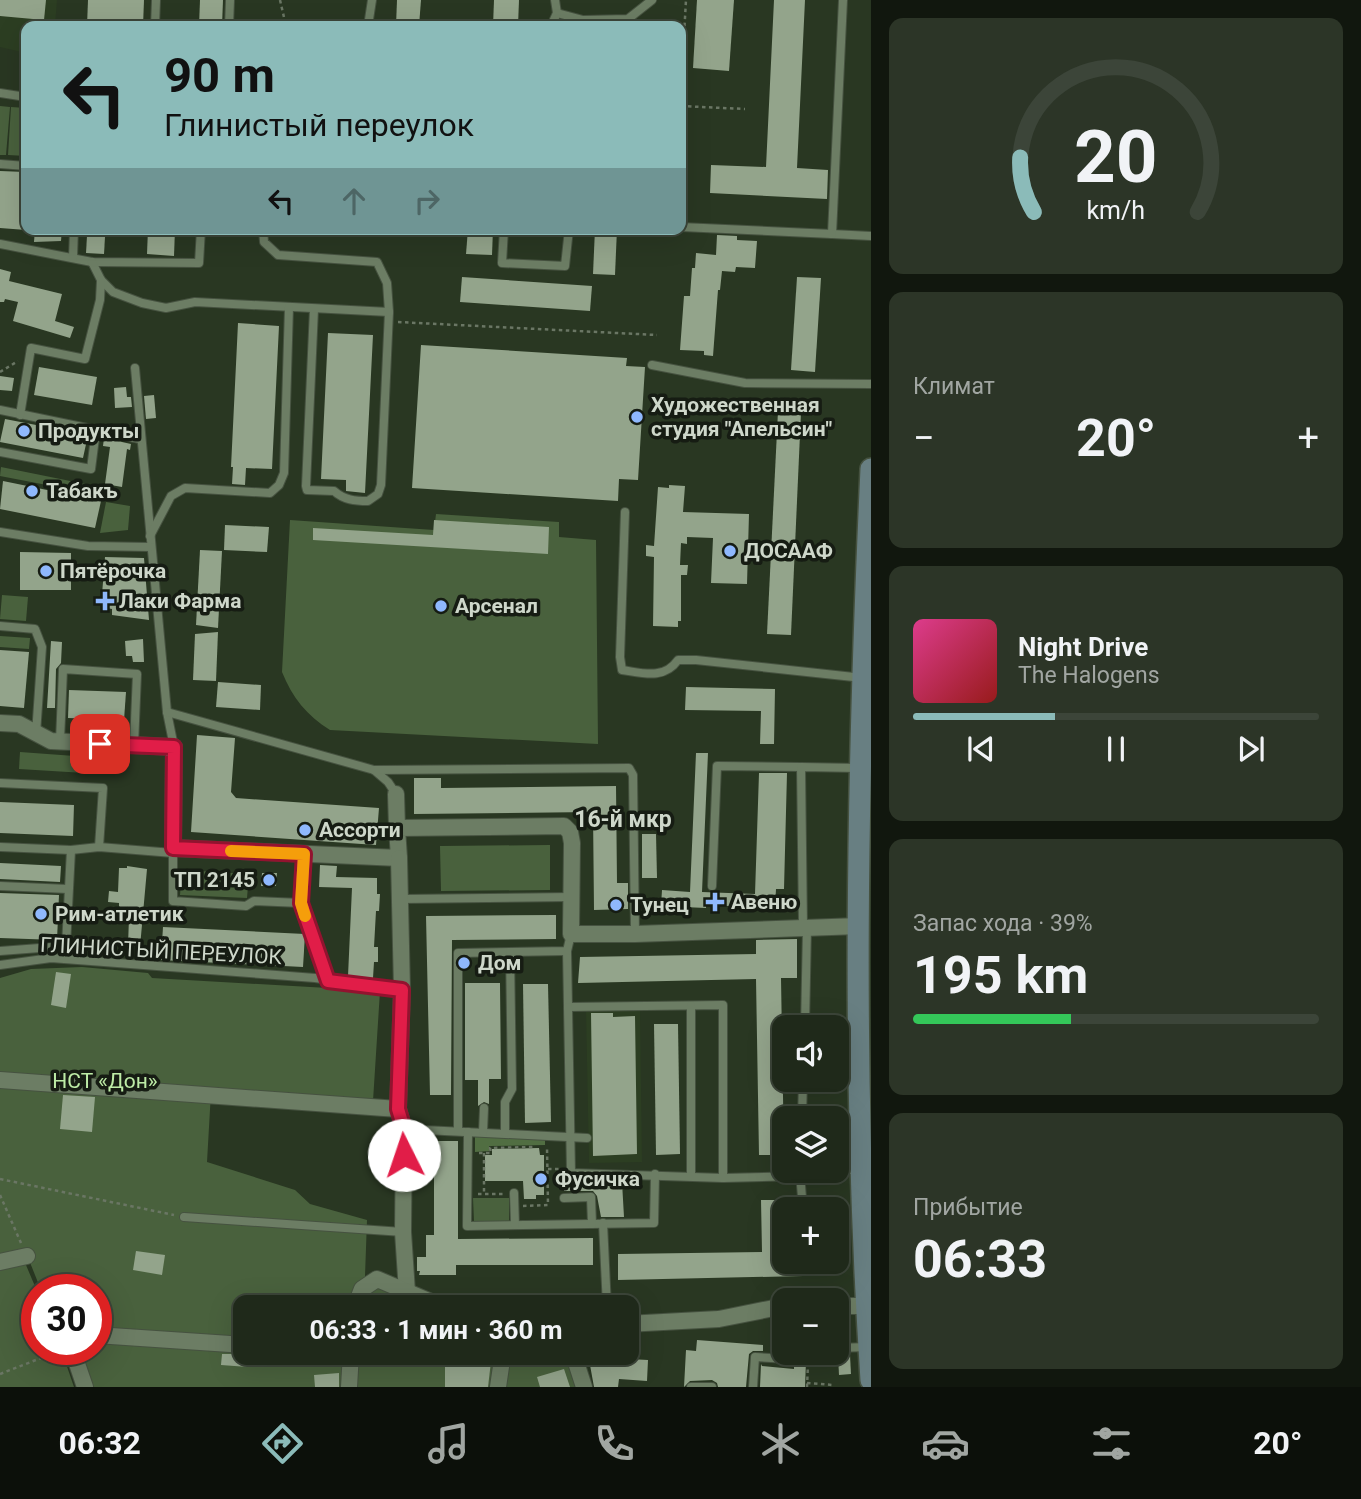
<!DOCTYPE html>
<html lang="ru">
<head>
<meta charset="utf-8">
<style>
  :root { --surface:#1f291a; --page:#2c3527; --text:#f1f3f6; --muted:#a1a6a2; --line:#3c4539; --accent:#8bbbb9 }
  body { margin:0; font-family:Roboto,sans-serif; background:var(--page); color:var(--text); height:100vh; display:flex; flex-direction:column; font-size:26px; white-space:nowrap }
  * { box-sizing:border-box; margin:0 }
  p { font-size:23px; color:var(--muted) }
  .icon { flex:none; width:38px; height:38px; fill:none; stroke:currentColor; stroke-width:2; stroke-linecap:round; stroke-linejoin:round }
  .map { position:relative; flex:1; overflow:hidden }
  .sheet { display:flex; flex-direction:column; gap:18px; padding:18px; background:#11170e; width:490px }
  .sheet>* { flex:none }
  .banner { position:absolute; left:21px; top:21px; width:665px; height:214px; border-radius:14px; box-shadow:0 7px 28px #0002,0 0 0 2px var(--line); background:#8bbbb9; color:#111; overflow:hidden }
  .buttons { position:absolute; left:772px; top:1015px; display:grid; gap:14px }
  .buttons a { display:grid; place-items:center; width:77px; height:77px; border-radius:14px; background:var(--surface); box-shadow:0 7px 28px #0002,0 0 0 2px var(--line); font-size:35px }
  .speed { position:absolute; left:21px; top:1274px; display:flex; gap:14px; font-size:35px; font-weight:700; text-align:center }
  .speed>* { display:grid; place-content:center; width:91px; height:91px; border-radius:50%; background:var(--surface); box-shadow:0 7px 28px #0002,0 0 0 2px var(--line); line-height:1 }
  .speed .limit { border:10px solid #d22; background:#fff; color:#111 }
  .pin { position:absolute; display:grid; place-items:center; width:60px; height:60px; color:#fff; margin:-30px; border-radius:14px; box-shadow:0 4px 10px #0006 }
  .me { position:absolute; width:77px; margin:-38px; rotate:356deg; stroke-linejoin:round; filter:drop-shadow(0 0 5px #0008) }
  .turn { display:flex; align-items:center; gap:24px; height:147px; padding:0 28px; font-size:32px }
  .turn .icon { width:91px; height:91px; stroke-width:2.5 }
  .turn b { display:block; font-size:49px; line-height:60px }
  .lanes { display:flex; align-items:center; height:66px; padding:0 28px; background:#0003; justify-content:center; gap:35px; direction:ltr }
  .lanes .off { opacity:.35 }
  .big { font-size:52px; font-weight:700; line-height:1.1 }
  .sheet .widget { flex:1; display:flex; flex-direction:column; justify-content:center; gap:10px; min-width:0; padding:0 24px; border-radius:14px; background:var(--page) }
  .sheet .dial { align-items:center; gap:0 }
  .dial svg { height:182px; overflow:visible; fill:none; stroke:var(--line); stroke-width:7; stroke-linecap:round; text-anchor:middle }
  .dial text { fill:var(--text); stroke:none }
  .song { display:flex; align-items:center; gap:21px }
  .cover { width:84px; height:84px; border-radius:10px; background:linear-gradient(135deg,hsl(330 70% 55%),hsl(0 70% 35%)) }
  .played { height:7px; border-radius:4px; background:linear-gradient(90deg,var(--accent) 35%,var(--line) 35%) }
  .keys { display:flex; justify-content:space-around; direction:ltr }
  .heat { display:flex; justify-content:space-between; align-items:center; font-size:38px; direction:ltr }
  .charge { height:10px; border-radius:5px; background:linear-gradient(90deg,#34c759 39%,var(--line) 0) }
  .trip { position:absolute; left:233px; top:1295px; width:406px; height:70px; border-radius:14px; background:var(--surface); box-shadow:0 7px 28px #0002,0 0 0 2px var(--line); font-weight:700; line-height:70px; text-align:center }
  .tab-bar { display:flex; height:112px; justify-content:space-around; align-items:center; background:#0c100a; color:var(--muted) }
  .tab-bar .icon { width:49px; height:49px }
  .tab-bar .active { color:var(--accent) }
  .tab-bar b { font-size:32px; color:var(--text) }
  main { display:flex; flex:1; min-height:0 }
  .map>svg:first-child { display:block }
  .built { fill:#2c3e22 }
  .green { fill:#49613d }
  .forest { fill:#516e42 }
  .building { fill:#93a48b }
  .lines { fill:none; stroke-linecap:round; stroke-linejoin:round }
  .lane-casing { stroke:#465240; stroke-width:10 }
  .street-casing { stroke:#465240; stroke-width:18 }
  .secondary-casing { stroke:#465240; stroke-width:24 }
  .path { stroke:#6a7664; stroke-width:2.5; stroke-dasharray:3.5 3.5; stroke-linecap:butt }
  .lane { stroke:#6c7d64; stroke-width:8 }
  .street { stroke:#6c7d64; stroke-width:16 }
  .secondary { stroke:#687f82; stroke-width:21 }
  .route-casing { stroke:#92132f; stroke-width:18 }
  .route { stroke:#e11d48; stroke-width:12 }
  .slow { stroke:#f59e0b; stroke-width:12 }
  .poi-dot { fill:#8fb8fd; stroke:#161c13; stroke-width:2.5 }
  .labels { text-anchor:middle; stroke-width:7; stroke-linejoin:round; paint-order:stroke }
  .poi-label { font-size:21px; font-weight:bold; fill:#ced7ca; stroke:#161c13; text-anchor:start }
  .street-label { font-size:21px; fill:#ced7ca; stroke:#161c13 }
  .park-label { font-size:21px; fill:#bdeba6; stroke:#161c13 }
  .neighbourhood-label { font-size:23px; font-weight:bold; fill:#ced7ca; stroke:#161c13 }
</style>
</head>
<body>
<main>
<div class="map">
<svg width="871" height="1387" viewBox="0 0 871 1387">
  <rect width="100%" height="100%" fill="#293722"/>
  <!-- built -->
  <g class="built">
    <path d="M0 0H57L55 26H26V53L0 47Z"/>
    <path d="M640 1009 642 1162 589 1163 586 1010Z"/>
  </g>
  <!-- green -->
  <g class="green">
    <path d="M0 106 10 107 6 155H0Z"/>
    <path d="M11 107 26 108V156L8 155Z"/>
    <path d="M1 467 105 488 104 496 0 476Z"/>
    <path d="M106 502 130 506 128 530 100 533Z"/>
    <path d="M436 514 559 522V537L596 540 598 744 330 730C307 716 292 697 282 672L290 520 434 530Z"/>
    <path d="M2 595 28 597 26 621 0 619Z"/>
    <path d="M0 636 30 638 29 649 0 647Z"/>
    <path d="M20 752 102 758 101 774 19 769Z"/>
    <path d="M550 845V890L441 891 440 846Z"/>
    <path d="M182 870 249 874 247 898 180 895Z"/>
    <path d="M82 967 148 973 152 978 380 991 373 1101 211 1092 207 1162 295 1190 310 1204 367 1220 365 1276 447 1307H245V1353H575L587 1387H76L64 1349H96V1290H41L27 1255 0 1260V978L31 969Z"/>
    <path d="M473 1198H509V1222H474Z"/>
    <path d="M23 1258 37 1291V1349H61L74 1387H0V1265Z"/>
  </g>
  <!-- forest -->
  <path class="forest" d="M475 1136 545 1139V1145L489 1146V1151L475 1152Z"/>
  <!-- building -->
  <g class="building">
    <path d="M0 0H46L44 20 0 16Z"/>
    <path d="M88 0H144L143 26H87Z"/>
    <path d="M200 0H223L222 26H199Z"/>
    <path d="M397 0H421L419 26H396Z"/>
    <path d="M494 0H519L518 26H493Z"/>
    <path d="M697 0H734L729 71 693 68Z"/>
    <path d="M774 0H805L797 168 828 170 827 199 710 193 711 165 766 167Z"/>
    <path d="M0 171 26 172V230L0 228Z"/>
    <path d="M35 229H62L61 241 34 242Z"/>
    <path d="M148 229H175L174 256 147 254Z"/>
    <path d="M468 229H493L492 255 466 254Z"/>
    <path d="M595 229H617L615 275 593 274Z"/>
    <path d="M717 235 737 236V240L757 241 755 268 736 267 735 272 722 271 720 290H718L713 356 704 355V351L680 350 684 296H690L692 268H695L696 253 716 255Z"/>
    <path d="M87 236 105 237 104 254 86 253Z"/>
    <path d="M0 269 11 272 9 281 62 294 55 321 74 327 70 338 13 321 18 302 5 299 4 302H0Z"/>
    <path d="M462 277 592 286 590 311 460 302Z"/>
    <path d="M797 277 821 278 815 372 791 370Z"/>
    <path d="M238 323 279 326 272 469 246 468 245 485 232 484 233 467H231Z"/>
    <path d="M328 333 373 335 365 493 346 491V480L321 479Z"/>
    <path d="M421 345 627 358 626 366 645 367 638 480 619 479 618 501 412 488Z"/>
    <path d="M39 367 97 377 92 405 34 395Z"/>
    <path d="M0 376 14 378 12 391 0 390Z"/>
    <path d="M126 387 127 397H131L132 407 115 408 114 388Z"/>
    <path d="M154 395 156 418 146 419 144 396Z"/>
    <path d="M778 411 801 412 791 635 767 634Z"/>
    <path d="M5 419 88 435 83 458 0 442Z"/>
    <path d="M104 438 131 444 130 450 127 449 122 487 105 484 110 447 103 446Z"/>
    <path d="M3 481 101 501 95 528 0 509Z"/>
    <path d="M669 485 685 486 683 512 749 514 747 584 711 583 713 538 687 537V544L681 543 680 565H688L687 575H681V621H678V627L653 626 654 557 646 556V545L654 546 658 487 669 488Z"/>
    <path d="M434 520 549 527 548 554 313 540V528L433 535Z"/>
    <path d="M225 525 269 527 267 552 224 550Z"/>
    <path d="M200 550 222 551 218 628 196 625Z"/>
    <path d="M20 552 71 553V590H20Z"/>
    <path d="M105 557 144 558 149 620 112 615V609L101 607Z"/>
    <path d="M218 632 216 681 193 680 195 634Z"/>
    <path d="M143 639 144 662H133L132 656H126L125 641Z"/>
    <path d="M51 641 62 642 61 663 56 669 55 708H47Z"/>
    <path d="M0 650 29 652 24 708 0 706Z"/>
    <path d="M218 682 261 685 260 710 216 707Z"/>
    <path d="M686 687 775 689 774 744H760L761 711 685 710Z"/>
    <path d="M69 690 126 692 124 720 68 718Z"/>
    <path d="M197 735 235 738 231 792 236 798 379 808 376 845 191 832Z"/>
    <path d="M696 753H708L702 892 755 894 759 773H787L784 889H776L775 908 706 905V908L661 906 662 890 690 892Z"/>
    <path d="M414 778H441V788L616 786 617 883H628V909L594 910 593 812 414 814Z"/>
    <path d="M0 802 74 805 73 836 0 833Z"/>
    <path d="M642 834H656L657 878H642Z"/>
    <path d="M0 863 61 866 60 882 0 879Z"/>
    <path d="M320 865 337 866 336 877 377 878V894H380L379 911H376L374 947H378V962H374L373 978 348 976 352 888 319 887Z"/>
    <path d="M127 866 147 869 140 947 128 946 129 917 119 906V903L108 902 109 891 118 892 119 868H127Z"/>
    <path d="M262 873H277L276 886H261Z"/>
    <path d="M0 893 59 895 57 940 0 938Z"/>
    <path d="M556 915V939L452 940 451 1095H430L426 916Z"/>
    <path d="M163 927 305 934 303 967 161 960Z"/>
    <path d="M797 939V978H781L784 1155H759L756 979 578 983 580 957 756 954V940Z"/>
    <path d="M56 972 71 974 66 1008 51 1005Z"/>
    <path d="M465 983H500L501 1079H489V1104L484 1102 478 1106V1080H465Z"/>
    <path d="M523 984H548L551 1122 525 1123Z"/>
    <path d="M591 1013H613V1017L635 1016 637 1154 593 1156Z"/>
    <path d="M654 1024H678L680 1154 656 1155Z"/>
    <path d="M63 1095 95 1097 92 1132 60 1129Z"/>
    <path d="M434 1141H458V1239L593 1238V1265H456V1275H419L420 1271H417V1257H426V1235H434Z"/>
    <path d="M539 1148 540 1155H544V1195H536V1199H524L523 1181H485V1155H492V1149Z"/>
    <path d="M592 1181 622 1182 624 1217H601L597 1196 593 1191H564V1182Z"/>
    <path d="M761 1200H785L784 1262H803V1276L618 1280V1254L762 1252Z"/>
    <path d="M136 1251 165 1255 162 1275 133 1270Z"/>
    <path d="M697 1340 763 1345V1351H753L749 1354 746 1387H718L717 1383 712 1380 690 1381 684 1387 686 1350 696 1351Z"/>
    <path d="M459 1353H492L488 1387H445V1362Z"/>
    <path d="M222 1354H249L248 1367 221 1365Z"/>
    <path d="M850 1355 851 1374 839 1375 838 1356Z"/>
    <path d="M611 1358 648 1360 647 1381 619 1379 618 1387H594L590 1365 605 1364Z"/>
    <path d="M806 1361 805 1387H760L761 1364 762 1366 794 1369V1364Z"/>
    <path d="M564 1369 570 1387H540L537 1377Z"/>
    <path d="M339 1373V1387H315L314 1375Z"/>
  </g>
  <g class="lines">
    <defs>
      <g id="lane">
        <path d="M843 0 832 234 871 236"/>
        <path d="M557 13 583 20 628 19 652 0"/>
        <path d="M155 26 156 0"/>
        <path d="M229 26 230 0"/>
        <path d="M368 26 372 0"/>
        <path d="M551 26 557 13 555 0"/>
        <path d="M0 93 26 97"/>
        <path d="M0 164 26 166"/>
        <path d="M681 227 832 234"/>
        <path d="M263 229 264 242 278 255 377 262 387 283 389 312 381 485 378 494 368 501C355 501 344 500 334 491L307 490 306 486 314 309"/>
        <path d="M504 229 502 263 565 266 569 229"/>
        <path d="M0 244 92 262 199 263 201 229"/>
        <path d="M73 258 74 229"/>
        <path d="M92 262 101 280 113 292 142 303 166 308 195 302 389 312"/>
        <path d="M652 365 745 383 871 384"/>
        <path d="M135 368 167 712 174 747"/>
        <path d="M0 410 140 439"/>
        <path d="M20 415 31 348 85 359 100 300 101 280"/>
        <path d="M0 452 91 469 96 430"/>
        <path d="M625 512 620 657 622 670C643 673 664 680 678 660H696L863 678"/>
        <path d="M0 532 88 546 151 547"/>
        <path d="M150 536 171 496 185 488 270 493 279 485 284 473 289 307"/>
        <path d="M0 626 35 629 42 647 36 734"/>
        <path d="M167 712 374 770 388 782 396 794"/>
        <path d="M60 741 63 669 137 674 134 745"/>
        <path d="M374 770 629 768 633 775 635 934"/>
        <path d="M0 783 103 788 99 847"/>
        <path d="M0 847 71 850 99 847 173 853V851"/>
        <path d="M173 853V901L246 906 254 901 301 903 328 981"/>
        <path d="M0 886 68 889"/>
        <path d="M712 886 717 766 801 767"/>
        <path d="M400 899 572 897"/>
        <path d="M301 903 304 854"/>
        <path d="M803 927 801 767 859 768"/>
        <path d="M0 951 66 946 71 850"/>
        <path d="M567 951 568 1007 723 1005V1178"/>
        <path d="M0 965 51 958 315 978 402 990"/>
        <path d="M691 1006V1176"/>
        <path d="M568 1007 571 1173 723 1178 800 1176 859 1169"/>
        <path d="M805 1027 807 928"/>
        <path d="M802 1118 803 1080"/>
        <path d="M404 1129 587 1138"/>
        <path d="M458 1131V953L567 951 571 934"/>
        <path d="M468 1132 467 1226 654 1223 655 1174"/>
        <path d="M483 1132 484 1108"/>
        <path d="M505 1133V1102L512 1089 510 952"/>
        <path d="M800 1174 803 1209"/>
        <path d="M514 1193 515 1225"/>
        <path d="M564 1198 591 1197 592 1224"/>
        <path d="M184 1217 403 1232"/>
        <path d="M603 1223 607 1307"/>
        <path d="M836 1348 869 1347"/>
        <path d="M691 1387H712"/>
        <path d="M753 1387 755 1357 789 1359 812 1353"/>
      </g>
      <g id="street">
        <path d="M0 723 19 724 51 741 174 747 173 848 399 858 397 828 564 826 570 832 572 843 571 934H635L859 926"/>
        <path d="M396 794 397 828"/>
        <path d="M399 858 402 990 398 1109 404 1129 403 1232 407 1292"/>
        <path d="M0 1080 398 1109"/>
        <path d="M0 1262 27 1256"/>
        <path d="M836 1306H865"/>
        <path d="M355 1307 362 1289 377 1279 443 1307"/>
        <path d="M626 1324 719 1319 784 1306"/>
        <path d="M96 1335 245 1345"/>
        <path d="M72 1349 85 1387"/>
        <path d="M573 1353 584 1387"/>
        <path d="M575 1353 601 1355 602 1353"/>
        <path d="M349 1387 351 1353"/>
        <path d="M498 1387 503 1353"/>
      </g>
      <path id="secondary" d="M871 469C857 772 851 1077 871 1380"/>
    </defs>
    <!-- lane casing -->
    <use href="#lane" class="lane-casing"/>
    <!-- street casing -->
    <use href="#street" class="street-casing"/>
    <!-- secondary casing -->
    <use href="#secondary" class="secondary-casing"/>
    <!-- path -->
    <g class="path">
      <path d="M280 0 286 26"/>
      <path d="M681 89 686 0"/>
      <path d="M681 106 745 109"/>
      <path d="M398 322 657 335"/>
      <path d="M0 372 18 361"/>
      <path d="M479 1153H491L490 1148 533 1147"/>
      <path d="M484 1153V1194"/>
      <path d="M548 1169H562"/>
      <path d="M0 1179 174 1215"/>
      <path d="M478 1194H503"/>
      <path d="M0 1195 21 1243"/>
      <path d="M523 1206 548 1205 547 1147"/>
      <path d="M0 1374 59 1351"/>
      <path d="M807 1383 833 1385V1387"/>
      <path d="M807 1387 808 1364"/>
    </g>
    <!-- lane -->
    <use href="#lane" class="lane"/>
    <!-- street -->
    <use href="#street" class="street"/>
    <!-- secondary -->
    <use href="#secondary" class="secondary"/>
  </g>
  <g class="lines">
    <defs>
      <path id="route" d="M100 744 174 747 173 848 304 854 301 903 328 981 402 990 398 1109 404 1129V1155"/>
    </defs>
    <!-- route casing -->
    <use href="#route" class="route-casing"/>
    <!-- route -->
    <use href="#route" class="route"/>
    <!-- slow -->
    <path class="slow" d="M231 851 304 854 301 903 305 916"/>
  </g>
  <!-- markers -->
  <g class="poi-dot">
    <circle cx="637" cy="417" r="7"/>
    <circle cx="24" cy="431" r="7"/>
    <circle cx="32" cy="491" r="7"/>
    <circle cx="730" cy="551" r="7"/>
    <circle cx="46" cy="571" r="7"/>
    <path d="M101.5 590.5h7v7h7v7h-7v7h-7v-7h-7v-7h7z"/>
    <circle cx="441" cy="606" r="7"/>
    <circle cx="305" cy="830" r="7"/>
    <circle cx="269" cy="880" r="7"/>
    <path d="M711.5 891.5h7v7h7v7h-7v7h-7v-7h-7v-7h7z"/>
    <circle cx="616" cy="905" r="7"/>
    <circle cx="41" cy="914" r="7"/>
    <circle cx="464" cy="963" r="7"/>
    <circle cx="541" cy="1179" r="7"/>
  </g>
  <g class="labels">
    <!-- poi labels -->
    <g class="poi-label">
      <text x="651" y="412">Художественная<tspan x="651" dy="24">студия "Апельсин"</tspan></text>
      <text x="38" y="438">Продукты</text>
      <text x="46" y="498">Табакъ</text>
      <text x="744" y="558">ДОСААФ</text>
      <text x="60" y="578">Пятёрочка</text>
      <text x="119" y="608">Лаки Фарма</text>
      <text x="455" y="613">Арсенал</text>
      <text x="319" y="837">Ассорти</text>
      <text x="255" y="887" text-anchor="end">ТП 2145</text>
      <text x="731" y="909">Авеню</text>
      <text x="630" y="912">Тунец</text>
      <text x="55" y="921">Рим-атлетик</text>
      <text x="478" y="970">Дом</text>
      <text x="555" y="1186">Фусичка</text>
    </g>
    <!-- street labels -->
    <g class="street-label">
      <text transform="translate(161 951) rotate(3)" y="7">ГЛИНИСТЫЙ ПЕРЕУЛОК</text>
    </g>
    <!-- park labels -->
    <g class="park-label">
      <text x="105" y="1088">НСТ «Дон»</text>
    </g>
    <!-- neighbourhood labels -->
    <g class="neighbourhood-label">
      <text x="623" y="827">16-й мкр</text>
    </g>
  </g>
</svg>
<div class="buttons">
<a><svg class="icon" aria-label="sound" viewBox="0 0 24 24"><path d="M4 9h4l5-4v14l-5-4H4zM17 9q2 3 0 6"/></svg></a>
<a><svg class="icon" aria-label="layers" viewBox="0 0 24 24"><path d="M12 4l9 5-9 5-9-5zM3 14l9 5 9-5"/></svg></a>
<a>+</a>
<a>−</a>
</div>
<div class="speed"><div class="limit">30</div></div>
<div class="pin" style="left:100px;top:744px;background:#d93025"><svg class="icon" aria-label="arrive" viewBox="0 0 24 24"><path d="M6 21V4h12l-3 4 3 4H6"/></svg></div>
<svg class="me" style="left:404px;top:1155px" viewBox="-20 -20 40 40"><circle r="19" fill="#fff"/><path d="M0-13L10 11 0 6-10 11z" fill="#e11d48"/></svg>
<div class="trip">06:33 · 1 мин · 360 m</div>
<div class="banner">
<div class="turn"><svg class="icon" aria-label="left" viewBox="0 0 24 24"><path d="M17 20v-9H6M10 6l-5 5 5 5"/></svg><div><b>90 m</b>Глинистый переулок</div></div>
<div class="lanes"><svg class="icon" aria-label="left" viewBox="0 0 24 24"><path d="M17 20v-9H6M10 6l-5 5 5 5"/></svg><svg class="icon off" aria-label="ahead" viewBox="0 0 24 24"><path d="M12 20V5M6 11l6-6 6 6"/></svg><svg class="icon off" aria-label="right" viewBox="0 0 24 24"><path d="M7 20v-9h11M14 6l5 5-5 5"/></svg></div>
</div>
</div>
<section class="sheet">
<div class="widget dial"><svg viewBox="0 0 100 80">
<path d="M14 69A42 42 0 1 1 86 69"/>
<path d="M14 69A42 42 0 0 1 8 45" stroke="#8bbbb9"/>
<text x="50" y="56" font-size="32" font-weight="700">20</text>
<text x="50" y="72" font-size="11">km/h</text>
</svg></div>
<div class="widget"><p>Климат</p>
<div class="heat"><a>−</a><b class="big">20°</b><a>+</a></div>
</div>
<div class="widget">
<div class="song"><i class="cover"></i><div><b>Night Drive</b><p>The Halogens</p></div></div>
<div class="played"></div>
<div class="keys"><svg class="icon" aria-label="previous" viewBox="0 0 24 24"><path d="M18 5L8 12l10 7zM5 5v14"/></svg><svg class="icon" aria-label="pause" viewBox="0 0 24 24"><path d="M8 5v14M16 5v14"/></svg><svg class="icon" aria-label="next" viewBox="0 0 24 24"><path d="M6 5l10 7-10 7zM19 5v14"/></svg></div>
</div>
<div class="widget"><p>Запас хода · 39%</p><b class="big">195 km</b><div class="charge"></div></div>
<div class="widget"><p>Прибытие</p><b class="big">06:33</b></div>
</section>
</main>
<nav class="tab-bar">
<b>06:32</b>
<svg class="icon active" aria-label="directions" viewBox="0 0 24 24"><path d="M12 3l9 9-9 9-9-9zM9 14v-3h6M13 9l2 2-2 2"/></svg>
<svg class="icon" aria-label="music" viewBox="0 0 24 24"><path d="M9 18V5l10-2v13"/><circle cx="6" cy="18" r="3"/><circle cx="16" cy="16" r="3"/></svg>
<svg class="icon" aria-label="phone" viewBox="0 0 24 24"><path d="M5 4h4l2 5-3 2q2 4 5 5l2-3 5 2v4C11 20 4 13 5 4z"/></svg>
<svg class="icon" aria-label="climate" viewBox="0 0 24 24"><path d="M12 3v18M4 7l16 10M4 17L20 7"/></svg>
<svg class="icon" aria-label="car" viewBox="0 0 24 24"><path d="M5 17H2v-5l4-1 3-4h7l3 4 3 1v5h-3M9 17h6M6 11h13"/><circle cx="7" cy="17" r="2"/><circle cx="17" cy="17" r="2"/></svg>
<svg class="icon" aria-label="filters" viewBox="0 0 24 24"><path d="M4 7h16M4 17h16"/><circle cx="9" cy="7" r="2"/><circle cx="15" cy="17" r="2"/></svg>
<b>20°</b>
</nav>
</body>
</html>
